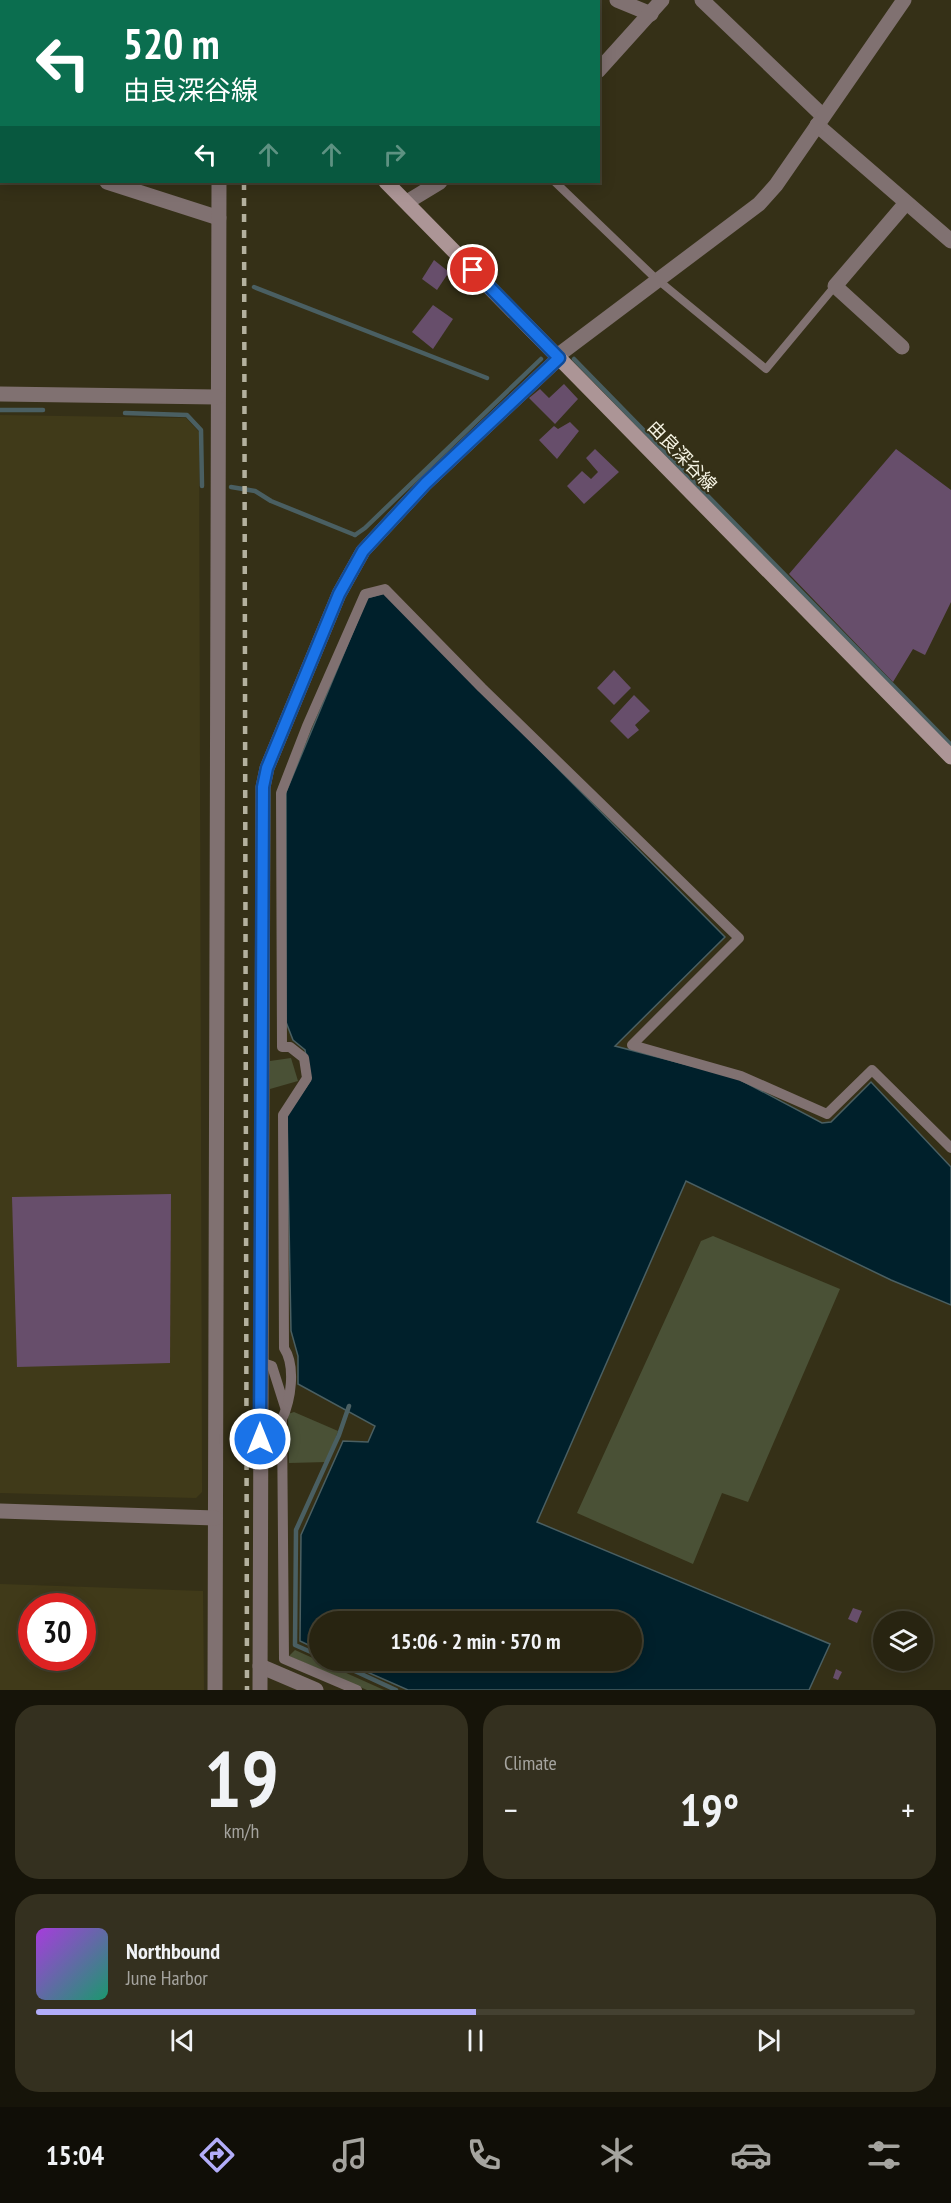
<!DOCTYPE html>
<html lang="en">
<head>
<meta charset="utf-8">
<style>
  :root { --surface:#282411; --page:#34301f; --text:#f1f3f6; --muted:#a5a49f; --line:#444131; --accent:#b2adf9 }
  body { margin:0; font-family:"PT Sans Narrow","Noto Sans JP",sans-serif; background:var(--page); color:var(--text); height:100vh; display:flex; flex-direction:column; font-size:22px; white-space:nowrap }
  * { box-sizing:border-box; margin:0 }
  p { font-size:20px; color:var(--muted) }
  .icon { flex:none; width:33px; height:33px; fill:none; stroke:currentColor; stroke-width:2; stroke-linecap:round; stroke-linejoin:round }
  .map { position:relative; height:1690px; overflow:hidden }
  .drawer { display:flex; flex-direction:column; gap:15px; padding:15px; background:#161409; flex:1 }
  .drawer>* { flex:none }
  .guide { position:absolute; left:0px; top:0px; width:600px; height:183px; box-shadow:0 3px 15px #0003,0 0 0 2px var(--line); background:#0b6e4f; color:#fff; overflow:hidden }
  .buttons { position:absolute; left:873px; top:1611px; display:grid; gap:12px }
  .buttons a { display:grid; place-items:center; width:60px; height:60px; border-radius:50%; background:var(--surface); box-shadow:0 3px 15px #0003,0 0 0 2px var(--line); font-size:30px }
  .speed { position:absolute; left:18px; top:1593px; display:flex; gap:12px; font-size:30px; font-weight:700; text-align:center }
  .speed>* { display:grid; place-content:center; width:78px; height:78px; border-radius:50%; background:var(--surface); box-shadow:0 3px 15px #0003,0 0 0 2px var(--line); line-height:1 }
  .speed .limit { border:9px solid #d22; background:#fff; color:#111 }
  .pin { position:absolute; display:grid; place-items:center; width:51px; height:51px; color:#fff; margin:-26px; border:3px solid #fff; border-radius:50%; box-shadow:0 2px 6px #0007 }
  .me { position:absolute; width:66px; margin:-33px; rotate:0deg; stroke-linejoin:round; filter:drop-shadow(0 0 4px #0008) }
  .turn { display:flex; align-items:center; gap:21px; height:126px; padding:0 24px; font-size:27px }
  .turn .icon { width:78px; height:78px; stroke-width:2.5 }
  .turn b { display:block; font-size:42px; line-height:51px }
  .lanes { display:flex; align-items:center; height:57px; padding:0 24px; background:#0003; justify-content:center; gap:30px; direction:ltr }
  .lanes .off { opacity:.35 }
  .big { font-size:45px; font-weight:700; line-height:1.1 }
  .drawer .tile { flex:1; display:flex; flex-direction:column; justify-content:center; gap:9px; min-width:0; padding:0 21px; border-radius:24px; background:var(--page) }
  .drawer .dial { align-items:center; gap:0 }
  .dial b { font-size:78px; line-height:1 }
  .song { display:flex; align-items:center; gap:18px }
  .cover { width:72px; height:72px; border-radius:9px; background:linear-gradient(135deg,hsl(280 70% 55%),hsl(160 70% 35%)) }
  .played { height:6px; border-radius:3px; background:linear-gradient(90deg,var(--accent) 50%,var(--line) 50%) }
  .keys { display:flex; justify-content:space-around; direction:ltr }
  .heat { display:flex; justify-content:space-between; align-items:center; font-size:33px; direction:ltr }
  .drawer .tiles { flex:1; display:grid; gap:15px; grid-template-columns:1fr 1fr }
  .tile:last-child { grid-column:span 2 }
  .trip { position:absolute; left:309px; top:1611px; width:333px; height:60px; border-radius:30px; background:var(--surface); box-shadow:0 3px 15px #0003,0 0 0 2px var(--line); font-weight:700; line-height:60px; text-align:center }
  .tab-bar { display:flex; height:96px; justify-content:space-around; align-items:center; background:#100e07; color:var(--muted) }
  .tab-bar .icon { width:42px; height:42px }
  .tab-bar .current { color:var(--accent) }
  .tab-bar b { font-size:27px; color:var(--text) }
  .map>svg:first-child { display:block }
  .built { fill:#403a19; fill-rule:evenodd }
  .green { fill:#4a5136 }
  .water { fill:#00202b; stroke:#4a5f62; stroke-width:1.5 }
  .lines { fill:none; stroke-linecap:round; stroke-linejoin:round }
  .stream { stroke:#4a5f62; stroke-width:4.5 }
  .building { fill:#674e6b }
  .service { stroke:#807171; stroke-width:8 }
  .pedestrian { stroke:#807171; stroke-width:10 }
  .minor { stroke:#807171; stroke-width:15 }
  .tertiary { stroke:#807171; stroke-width:15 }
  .secondary { stroke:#ac9596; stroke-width:15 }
  .rail { stroke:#b4b19e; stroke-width:4.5; stroke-dasharray:8 8; stroke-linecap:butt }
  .route-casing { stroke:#114b97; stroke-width:15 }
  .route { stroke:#1a73e8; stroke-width:10 }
  .labels { text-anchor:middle; stroke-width:4.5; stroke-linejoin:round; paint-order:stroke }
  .street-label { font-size:18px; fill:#f5f3e3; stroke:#353017 }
</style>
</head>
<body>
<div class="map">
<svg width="951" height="1690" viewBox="0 0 951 1690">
  <rect width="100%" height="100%" fill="#353017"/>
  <!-- built -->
  <g class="built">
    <path d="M0 415 186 418 199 432 202 1492 196 1498 0 1493Z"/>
    <path d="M0 1584 203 1591 204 1690H0ZM32 1606H82V1658H32Z"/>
  </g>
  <!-- green -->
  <g class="green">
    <path d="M291 1058 298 1081 270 1089V1061Z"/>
    <path d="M713 1236 840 1289 748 1502 722 1493 693 1564 577 1513 701 1241Z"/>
    <path d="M294 1412 338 1431 327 1462 289 1463 288 1414Z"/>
    <path d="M295 1650 384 1690H367L289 1656Z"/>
  </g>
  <!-- water -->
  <path class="water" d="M384 593 725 937 615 1046 735 1077 822 1123 831 1122 871 1082 951 1167V1305L891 1280 686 1181 537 1522 830 1644 809 1690H408L342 1661 632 1660V1622H320L319 1650 300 1641 301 1535 343 1441 368 1442 375 1426 298 1384V1356L291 1331 287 1115 310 1081 305 1050 293 1040 286 1022V792L367 598Z"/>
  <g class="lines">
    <!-- stream -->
    <g class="stream">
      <path d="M254 287 487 378"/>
      <path d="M574 359 951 745"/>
      <path d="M0 410H43"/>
      <path d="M125 413 187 415 201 430 202 486"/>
      <path d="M231 487 255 491 271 501 355 535"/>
      <path d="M355 535 365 528 541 359"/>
      <path d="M320 1656 295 1645 296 1530 339 1435 349 1406"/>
      <path d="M331 1660 396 1690"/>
    </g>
  </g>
  <!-- building -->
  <g class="building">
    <path d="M434 260 449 272 437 290 422 279Z"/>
    <path d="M433 305 453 319 433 349 412 332Z"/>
    <path d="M564 384 578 399 555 424 529 398 540 389 549 398Z"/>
    <path d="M570 422 579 431 557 459 539 440 554 426 558 429Z"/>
    <path d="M595 449 619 472 584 504 567 486 582 471 591 479 598 472 586 458Z"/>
    <path d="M896 449 951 490V602L925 655 913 649 893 682 789 574Z"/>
    <path d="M614 670 631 688 614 705 597 688Z"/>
    <path d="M634 695 650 711 635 725 639 730 628 739 610 721Z"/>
    <path d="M171 1194 170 1363 17 1367 12 1197Z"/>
    <path d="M853 1608 862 1611 857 1623 848 1619Z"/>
    <path d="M836 1669 842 1672 838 1680 833 1678Z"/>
  </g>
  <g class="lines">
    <!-- service -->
    <path class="service" d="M555 182 653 276 766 369 835 286"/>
    <!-- pedestrian -->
    <g class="pedestrian">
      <path d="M260 1362 272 1366 285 1407"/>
      <path d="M357 1690 284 1659 282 1419C291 1400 296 1366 284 1348L283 1115 307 1078 304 1058 290 1047H282L281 793 307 726 365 594 385 589 482 688 739 938 632 1045 741 1076 827 1114 872 1070 951 1148"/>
    </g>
    <!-- minor -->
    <g class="minor">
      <path d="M154 0 156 2"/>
      <path d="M617 0 651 14"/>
      <path d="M702 0 823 116"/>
      <path d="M30 2 31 0"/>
      <path d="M278 2V0"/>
      <path d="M598 71 662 0"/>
      <path d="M0 119 2 113"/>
      <path d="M817 125 951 241"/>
      <path d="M0 147H2"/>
      <path d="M107 182 219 218"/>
      <path d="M407 202 440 182"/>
      <path d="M902 347 835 286 906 203"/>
      <path d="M557 356 759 204 776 185 904 0"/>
      <path d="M260 1666 316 1690"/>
      <path d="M215 1690 219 182"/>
      <path d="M260 1690 263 787 267 768 339 594 363 551 426 483 559 358"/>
    </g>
    <!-- tertiary -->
    <g class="tertiary">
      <path d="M0 394 217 397"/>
      <path d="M0 1511 215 1518"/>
    </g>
    <!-- secondary -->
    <g class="secondary">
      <path d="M187 0 189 2"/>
      <path d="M386 182 951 757"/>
    </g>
    <!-- rail -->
    <g class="rail">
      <path d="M244 0V2"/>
      <path d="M244 182 247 1690"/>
    </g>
  </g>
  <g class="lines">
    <defs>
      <path id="route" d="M260 1439 263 787 267 768 339 594 363 551 426 483 559 358 473 270"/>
    </defs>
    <!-- route casing -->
    <use href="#route" class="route-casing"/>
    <!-- route -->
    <use href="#route" class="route"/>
  </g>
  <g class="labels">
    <!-- street labels -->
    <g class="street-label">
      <text transform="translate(682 456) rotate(46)" y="6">由良深谷線</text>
    </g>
  </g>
</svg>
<div class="buttons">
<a><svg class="icon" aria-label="layers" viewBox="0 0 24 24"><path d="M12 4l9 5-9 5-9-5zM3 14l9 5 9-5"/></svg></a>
</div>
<div class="speed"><div class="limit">30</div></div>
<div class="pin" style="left:473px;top:270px;background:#d93025"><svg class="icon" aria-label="arrive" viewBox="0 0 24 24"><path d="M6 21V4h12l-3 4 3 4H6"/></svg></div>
<svg class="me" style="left:260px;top:1439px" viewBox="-20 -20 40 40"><circle r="17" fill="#1a73e8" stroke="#fff" stroke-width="3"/><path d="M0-11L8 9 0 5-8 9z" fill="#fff"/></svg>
<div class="trip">15:06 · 2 min · 570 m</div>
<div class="guide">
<div class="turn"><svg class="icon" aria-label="left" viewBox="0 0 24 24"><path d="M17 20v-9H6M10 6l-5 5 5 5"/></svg><div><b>520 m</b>由良深谷線</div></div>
<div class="lanes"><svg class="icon" aria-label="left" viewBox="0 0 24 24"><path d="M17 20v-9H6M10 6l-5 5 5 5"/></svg><svg class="icon off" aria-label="ahead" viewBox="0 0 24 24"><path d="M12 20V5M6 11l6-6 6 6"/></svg><svg class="icon off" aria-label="ahead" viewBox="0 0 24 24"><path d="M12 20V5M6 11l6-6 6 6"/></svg><svg class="icon off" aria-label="right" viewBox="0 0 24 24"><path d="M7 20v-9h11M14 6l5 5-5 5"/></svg></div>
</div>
</div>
<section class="drawer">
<div class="tiles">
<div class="tile dial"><b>19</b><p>km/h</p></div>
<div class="tile"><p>Climate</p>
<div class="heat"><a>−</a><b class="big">19°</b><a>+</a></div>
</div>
<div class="tile">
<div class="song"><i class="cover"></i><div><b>Northbound</b><p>June Harbor</p></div></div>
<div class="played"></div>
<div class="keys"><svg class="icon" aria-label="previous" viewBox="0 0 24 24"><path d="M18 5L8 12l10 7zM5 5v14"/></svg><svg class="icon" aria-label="pause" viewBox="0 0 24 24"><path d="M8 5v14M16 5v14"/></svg><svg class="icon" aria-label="next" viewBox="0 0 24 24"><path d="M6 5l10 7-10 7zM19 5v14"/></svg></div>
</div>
</div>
</section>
<nav class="tab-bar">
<b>15:04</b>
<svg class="icon current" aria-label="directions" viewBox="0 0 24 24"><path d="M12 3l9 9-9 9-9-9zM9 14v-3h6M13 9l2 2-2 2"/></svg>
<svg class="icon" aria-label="music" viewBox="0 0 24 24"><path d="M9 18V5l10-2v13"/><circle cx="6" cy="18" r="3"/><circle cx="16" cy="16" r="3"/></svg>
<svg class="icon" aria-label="phone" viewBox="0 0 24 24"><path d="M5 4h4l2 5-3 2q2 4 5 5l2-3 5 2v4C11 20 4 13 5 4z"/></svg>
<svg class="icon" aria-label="climate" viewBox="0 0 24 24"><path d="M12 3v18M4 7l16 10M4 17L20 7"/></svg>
<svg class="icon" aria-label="car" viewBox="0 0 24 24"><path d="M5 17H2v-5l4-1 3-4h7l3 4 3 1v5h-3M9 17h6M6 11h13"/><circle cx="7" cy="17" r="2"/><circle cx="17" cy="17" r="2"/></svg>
<svg class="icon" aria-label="filters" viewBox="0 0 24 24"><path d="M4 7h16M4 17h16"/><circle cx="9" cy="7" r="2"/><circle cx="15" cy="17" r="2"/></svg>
</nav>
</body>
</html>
